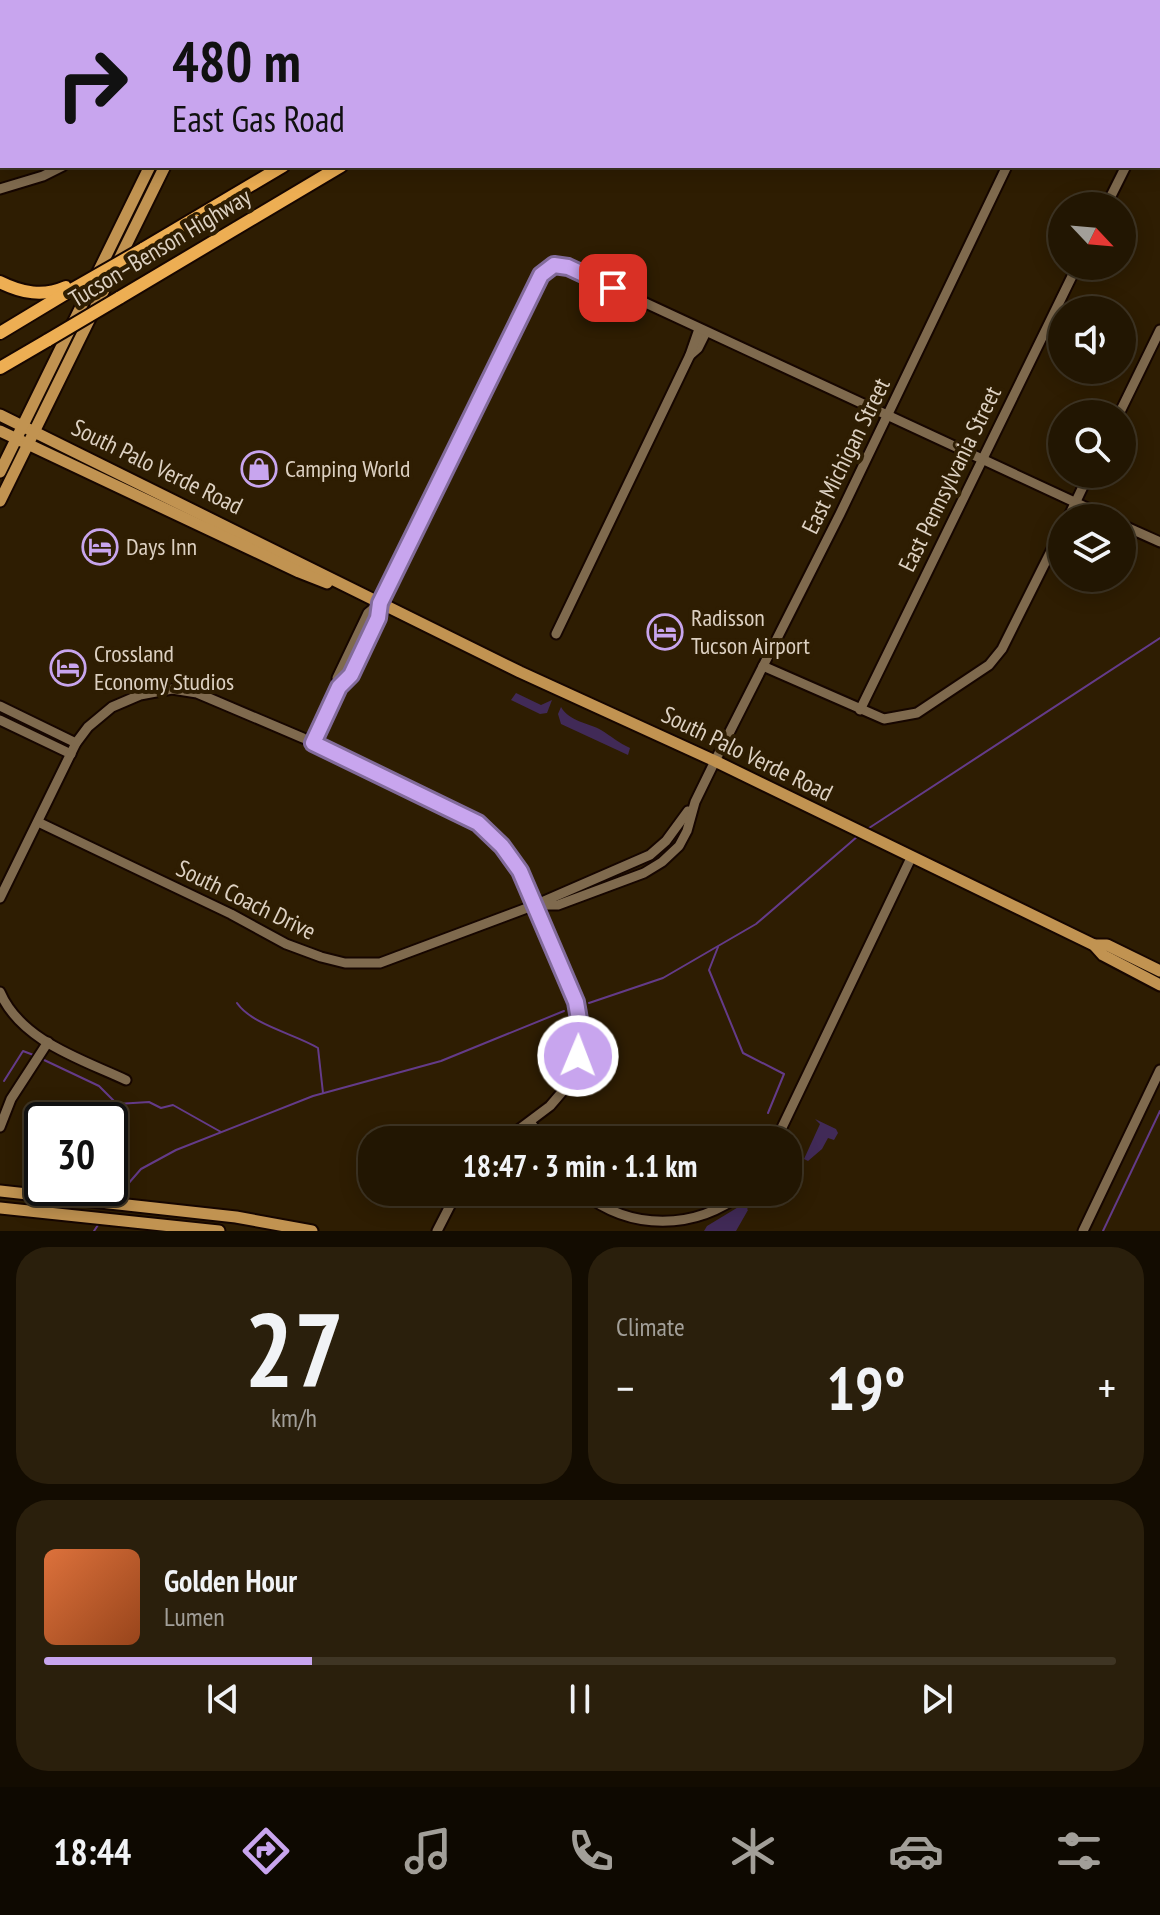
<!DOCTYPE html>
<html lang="en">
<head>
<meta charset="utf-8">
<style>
  :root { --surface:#221602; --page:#2a1f0c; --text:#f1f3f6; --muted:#a29f99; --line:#3f3524; --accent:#c8a5ee }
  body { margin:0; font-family:"PT Sans Narrow",sans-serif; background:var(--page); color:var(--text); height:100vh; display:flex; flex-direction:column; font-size:30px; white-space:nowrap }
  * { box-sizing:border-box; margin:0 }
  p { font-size:26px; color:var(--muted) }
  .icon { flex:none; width:44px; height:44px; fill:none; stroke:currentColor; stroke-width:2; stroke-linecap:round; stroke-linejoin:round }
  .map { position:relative; height:1231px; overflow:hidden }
  .side { display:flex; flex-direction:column; gap:16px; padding:16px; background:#130c01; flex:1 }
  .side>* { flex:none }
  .top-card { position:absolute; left:0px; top:0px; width:1160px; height:168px; box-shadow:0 4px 20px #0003,0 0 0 2px var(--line); background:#c8a5ee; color:#111; overflow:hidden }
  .needle { width:52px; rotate:116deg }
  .fabs { position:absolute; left:1048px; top:192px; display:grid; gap:16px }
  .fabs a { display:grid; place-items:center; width:88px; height:88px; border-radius:50%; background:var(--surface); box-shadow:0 4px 20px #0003,0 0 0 2px var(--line); font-size:40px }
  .speed { position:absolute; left:24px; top:1102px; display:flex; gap:16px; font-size:40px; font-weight:700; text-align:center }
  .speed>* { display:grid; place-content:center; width:104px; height:104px; border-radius:50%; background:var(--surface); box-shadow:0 4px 20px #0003,0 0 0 2px var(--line); line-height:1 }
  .speed .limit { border:4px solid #111; border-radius:12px; background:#fff; color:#111 }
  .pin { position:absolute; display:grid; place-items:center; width:68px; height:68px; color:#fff; margin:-34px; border-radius:16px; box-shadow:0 4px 12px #0006 }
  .me { position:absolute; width:88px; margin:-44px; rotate:1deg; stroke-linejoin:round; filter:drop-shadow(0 0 6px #0008) }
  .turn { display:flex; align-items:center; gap:28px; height:168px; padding:0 40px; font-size:36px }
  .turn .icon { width:104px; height:104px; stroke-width:2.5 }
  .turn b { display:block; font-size:56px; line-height:68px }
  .big { font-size:60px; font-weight:700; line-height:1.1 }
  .side .widget { flex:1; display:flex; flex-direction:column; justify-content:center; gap:12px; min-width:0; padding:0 28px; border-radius:32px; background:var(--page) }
  .side .dial { align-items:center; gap:0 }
  .dial b { font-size:104px; line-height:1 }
  .song { display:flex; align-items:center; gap:24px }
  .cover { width:96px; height:96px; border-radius:12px; background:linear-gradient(135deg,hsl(20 70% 55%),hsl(20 70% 35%)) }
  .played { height:8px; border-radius:4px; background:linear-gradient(90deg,var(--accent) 25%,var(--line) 25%) }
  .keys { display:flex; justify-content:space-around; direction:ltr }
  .heat { display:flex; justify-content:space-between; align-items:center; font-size:44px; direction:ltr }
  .side .tiles { flex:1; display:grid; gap:16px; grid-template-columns:1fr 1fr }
  .widget:last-child { grid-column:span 2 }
  .trip { position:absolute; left:358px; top:1126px; width:444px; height:80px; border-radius:32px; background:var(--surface); box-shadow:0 4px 20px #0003,0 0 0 2px var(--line); font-weight:700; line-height:80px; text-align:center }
  .menu { display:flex; height:128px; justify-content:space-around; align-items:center; background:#0e0901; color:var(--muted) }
  .menu .icon { width:56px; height:56px }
  .menu .on { color:var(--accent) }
  .menu b { font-size:36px; color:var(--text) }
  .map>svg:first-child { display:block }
  .green { fill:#412a57 }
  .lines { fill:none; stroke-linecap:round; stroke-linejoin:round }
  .stream { stroke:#643b89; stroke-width:2 }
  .minor-casing { stroke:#160600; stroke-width:13 }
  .major-casing { stroke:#160600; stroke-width:15 }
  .highway-casing { stroke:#160600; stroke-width:16 }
  .minor { stroke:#7f6a4e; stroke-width:9 }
  .major { stroke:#c19351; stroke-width:11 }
  .highway { stroke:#edae53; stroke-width:12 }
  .highway-bridge-casing { stroke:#160600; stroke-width:16; stroke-linecap:butt }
  .highway-bridge { stroke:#edae53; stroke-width:12 }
  .route-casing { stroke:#826b9b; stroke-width:20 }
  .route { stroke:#c8a5ee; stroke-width:14 }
  .labels { text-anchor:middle; stroke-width:8; stroke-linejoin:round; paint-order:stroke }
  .street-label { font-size:24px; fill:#ddd1c2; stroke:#2e1d02 }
  .poi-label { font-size:24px; fill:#ddd1c2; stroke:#2e1d02; text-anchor:start }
</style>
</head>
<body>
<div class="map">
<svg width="1160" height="1231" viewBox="0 0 1160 1231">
  <rect width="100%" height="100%" fill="#2e1d02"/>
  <!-- green -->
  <g class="green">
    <path d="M1080 0H1160V122L1158 2H1079Z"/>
    <path d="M516 693 541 705 552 700 547 713 540 714 511 700Z"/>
    <path d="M561 707C570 722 587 722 601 730 611 736 619 743 630 748L628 755 561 724 558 714Z"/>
    <path d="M815 1119 836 1129 838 1133 834 1140 828 1138 822 1149 808 1161 804 1159 820 1124Z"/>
    <path d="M754 1192H762L747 1209 748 1210 736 1231H704L707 1226 745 1203Z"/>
  </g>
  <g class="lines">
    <!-- stream -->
    <g class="stream">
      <path d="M0 169 9 166"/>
      <path d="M866 830 1160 638"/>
      <path d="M718 947 709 970 743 1053 784 1074 768 1113"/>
      <path d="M237 1003C252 1025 295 1034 318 1048L323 1093"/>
      <path d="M589 1003 663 978 756 924 858 836"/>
      <path d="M42 1059 99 1086 117 1104 149 1102 161 1108 173 1105 221 1132"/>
      <path d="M4 1081 23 1051 36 1056"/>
      <path d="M114 1200 141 1169 176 1150 313 1096 441 1061 564 1011"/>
      <path d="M94 1231 100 1222"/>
      <path d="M1103 1231 1160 1111"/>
    </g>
    <defs>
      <g id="minor">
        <path d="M869 0 874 2"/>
        <path d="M1084 2 1085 0"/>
        <path d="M1158 137 1160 138"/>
        <path d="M0 189 43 176 63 166"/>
        <path d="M1106 206 1126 166"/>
        <path d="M690 355 698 348 706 332"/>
        <path d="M1119 414 1160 330"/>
        <path d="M1068 518 1089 474"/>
        <path d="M1122 525 1160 542"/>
        <path d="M556 634 690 355 699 329"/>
        <path d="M763 666 884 719 917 713 989 665 1002 649 1062 529"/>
        <path d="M339 687 337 678 368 613 380 603"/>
        <path d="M0 706 76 743"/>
        <path d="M860 710 1077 266"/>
        <path d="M0 720 71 754"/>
        <path d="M313 743 339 687 351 675 378 618 380 603 541 275 554 265 568 267 1109 518"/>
        <path d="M38 822 231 914 286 944 321 957 345 963H380L535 905 650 855 666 841 688 811"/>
        <path d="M0 898 76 743 88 727 112 707 140 695 172 689 197 693 303 738 478 823 502 846 520 871 576 1002 581 1031 576 1063 562 1092 550 1106 505 1140"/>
        <path d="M535 905H558L644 873 662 862 679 846 687 831 695 802 715 761 840 514 1007 166"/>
        <path d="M0 992C21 1041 81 1059 126 1080"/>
        <path d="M530 1122 543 1140"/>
        <path d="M0 1127 11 1099 48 1042"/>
        <path d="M776 1140 911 858"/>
        <path d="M582 1192C630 1231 695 1231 744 1192"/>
        <path d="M437 1231 457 1192"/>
        <path d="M1083 1231 1160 1070"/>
      </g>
      <g id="major">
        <path d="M232 2 233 0"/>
        <path d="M247 2 248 0"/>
        <path d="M0 415 520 672 715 761 1094 945 1103 955 1160 985"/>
        <path d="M0 431 299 572 327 583"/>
        <path d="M0 472 150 166"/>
        <path d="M0 501 165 166"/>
        <path d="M1094 945H1107L1160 971"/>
        <path d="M0 1191 236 1217 312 1231"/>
        <path d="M0 1208 219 1231"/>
      </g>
      <g id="highway">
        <path d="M583 2 587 0"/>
        <path d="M603 2 606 0"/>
        <path d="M143 249 283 166"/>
        <path d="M0 282C22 293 43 297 66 287"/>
        <path d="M119 298 341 166"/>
        <path d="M0 333 73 289"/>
        <path d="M0 368 48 340"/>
      </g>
    </defs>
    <!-- minor casing -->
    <use href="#minor" class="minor-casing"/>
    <!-- major casing -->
    <use href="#major" class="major-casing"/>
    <!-- highway casing -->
    <use href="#highway" class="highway-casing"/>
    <!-- minor -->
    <use href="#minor" class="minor"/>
    <!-- major -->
    <use href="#major" class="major"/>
    <!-- highway -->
    <use href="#highway" class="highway"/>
    <defs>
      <g id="highway-bridge">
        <path d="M73 289 143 249"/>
        <path d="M48 340 119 298"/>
      </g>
    </defs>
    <!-- highway-bridge casing -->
    <use href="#highway-bridge" class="highway-bridge-casing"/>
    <!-- highway-bridge -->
    <use href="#highway-bridge" class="highway-bridge"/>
  </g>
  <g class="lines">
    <defs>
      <path id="route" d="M578 1056 581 1031 576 1002 520 871 502 846 478 823 313 743 339 687 351 675 378 618 380 603 541 275 554 265 568 267 613 288"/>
    </defs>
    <!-- route casing -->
    <use href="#route" class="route-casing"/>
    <!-- route -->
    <use href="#route" class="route"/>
  </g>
  <!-- icons -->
  <defs>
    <symbol id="shop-ring" viewBox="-11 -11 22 22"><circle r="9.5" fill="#2e1d02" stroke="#c8a5ee" stroke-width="1.5"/><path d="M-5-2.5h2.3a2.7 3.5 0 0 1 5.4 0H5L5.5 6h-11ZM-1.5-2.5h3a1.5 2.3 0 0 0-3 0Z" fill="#c8a5ee"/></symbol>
    <symbol id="hotel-ring" viewBox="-11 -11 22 22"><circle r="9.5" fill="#2e1d02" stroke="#c8a5ee" stroke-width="1.5"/><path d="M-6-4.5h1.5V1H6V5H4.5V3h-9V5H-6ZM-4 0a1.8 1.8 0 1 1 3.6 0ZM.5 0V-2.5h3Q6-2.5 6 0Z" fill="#c8a5ee"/></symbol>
  </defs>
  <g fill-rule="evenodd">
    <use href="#shop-ring" x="239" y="449" width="40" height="40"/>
    <use href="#hotel-ring" x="80" y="527" width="40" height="40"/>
    <use href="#hotel-ring" x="645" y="612" width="40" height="40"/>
    <use href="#hotel-ring" x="48" y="648" width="40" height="40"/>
  </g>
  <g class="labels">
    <!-- street labels -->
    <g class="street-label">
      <text transform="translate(160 248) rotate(-31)" y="8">Tucson–Benson Highway</text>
      <text transform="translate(846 456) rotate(-64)" y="8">East Michigan Street</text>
      <text transform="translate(157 467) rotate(26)" y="8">South Palo Verde Road</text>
      <text transform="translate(950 479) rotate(-64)" y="8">East Pennsylvania Street</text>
      <text transform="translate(747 754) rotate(26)" y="8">South Palo Verde Road</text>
      <text transform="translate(246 900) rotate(26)" y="8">South Coach Drive</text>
    </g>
    <!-- poi labels -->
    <g class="poi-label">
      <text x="285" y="477">Camping World</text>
      <text x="126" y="555">Days Inn</text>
      <text x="691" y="626">Radisson<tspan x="691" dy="28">Tucson Airport</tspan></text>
      <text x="94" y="662">Crossland<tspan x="94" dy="28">Economy Studios</tspan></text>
    </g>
  </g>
</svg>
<div class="fabs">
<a><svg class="needle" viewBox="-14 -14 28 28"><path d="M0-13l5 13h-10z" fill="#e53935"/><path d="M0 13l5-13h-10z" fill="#a29f99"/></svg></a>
<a><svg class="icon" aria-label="sound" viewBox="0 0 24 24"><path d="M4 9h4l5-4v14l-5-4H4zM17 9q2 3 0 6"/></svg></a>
<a><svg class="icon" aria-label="search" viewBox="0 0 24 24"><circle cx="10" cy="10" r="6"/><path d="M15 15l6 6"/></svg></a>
<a><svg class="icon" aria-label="layers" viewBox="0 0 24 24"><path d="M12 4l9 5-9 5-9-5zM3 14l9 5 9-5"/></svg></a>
</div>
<div class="speed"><div class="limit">30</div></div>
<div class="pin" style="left:613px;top:288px;background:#d93025"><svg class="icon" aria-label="arrive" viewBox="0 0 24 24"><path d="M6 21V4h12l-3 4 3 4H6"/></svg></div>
<svg class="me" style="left:578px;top:1056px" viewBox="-20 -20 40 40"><circle r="17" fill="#c8a5ee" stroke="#fff" stroke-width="3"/><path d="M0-11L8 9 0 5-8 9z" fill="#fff"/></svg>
<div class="trip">18:47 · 3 min · 1.1 km</div>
<div class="top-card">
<div class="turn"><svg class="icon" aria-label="right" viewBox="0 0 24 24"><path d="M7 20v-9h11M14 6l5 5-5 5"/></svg><div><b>480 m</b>East Gas Road</div></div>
</div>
</div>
<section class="side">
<div class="tiles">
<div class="widget dial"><b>27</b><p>km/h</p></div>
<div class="widget"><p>Climate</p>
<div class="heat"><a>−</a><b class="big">19°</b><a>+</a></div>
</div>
<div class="widget">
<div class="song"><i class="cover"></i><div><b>Golden Hour</b><p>Lumen</p></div></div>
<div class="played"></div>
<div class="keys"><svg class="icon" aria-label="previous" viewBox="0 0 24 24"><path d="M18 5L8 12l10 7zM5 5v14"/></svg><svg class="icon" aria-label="pause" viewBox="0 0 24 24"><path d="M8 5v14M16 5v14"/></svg><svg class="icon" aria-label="next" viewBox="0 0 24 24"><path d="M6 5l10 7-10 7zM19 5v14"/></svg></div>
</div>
</div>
</section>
<nav class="menu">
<b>18:44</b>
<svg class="icon on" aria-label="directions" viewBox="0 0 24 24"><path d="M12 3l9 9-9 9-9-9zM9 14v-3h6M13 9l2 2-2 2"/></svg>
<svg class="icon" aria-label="music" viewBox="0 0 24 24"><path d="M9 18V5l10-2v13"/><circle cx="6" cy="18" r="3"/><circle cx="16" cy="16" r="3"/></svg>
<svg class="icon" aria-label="phone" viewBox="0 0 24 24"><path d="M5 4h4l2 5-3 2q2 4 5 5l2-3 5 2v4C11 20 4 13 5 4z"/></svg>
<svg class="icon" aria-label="climate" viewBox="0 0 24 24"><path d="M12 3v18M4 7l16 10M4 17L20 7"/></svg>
<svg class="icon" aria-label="car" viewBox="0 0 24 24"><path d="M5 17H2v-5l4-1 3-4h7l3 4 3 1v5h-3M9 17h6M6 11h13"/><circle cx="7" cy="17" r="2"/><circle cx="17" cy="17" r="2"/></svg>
<svg class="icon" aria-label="filters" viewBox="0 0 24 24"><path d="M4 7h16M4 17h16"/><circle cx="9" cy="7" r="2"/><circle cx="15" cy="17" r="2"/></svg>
</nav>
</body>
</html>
